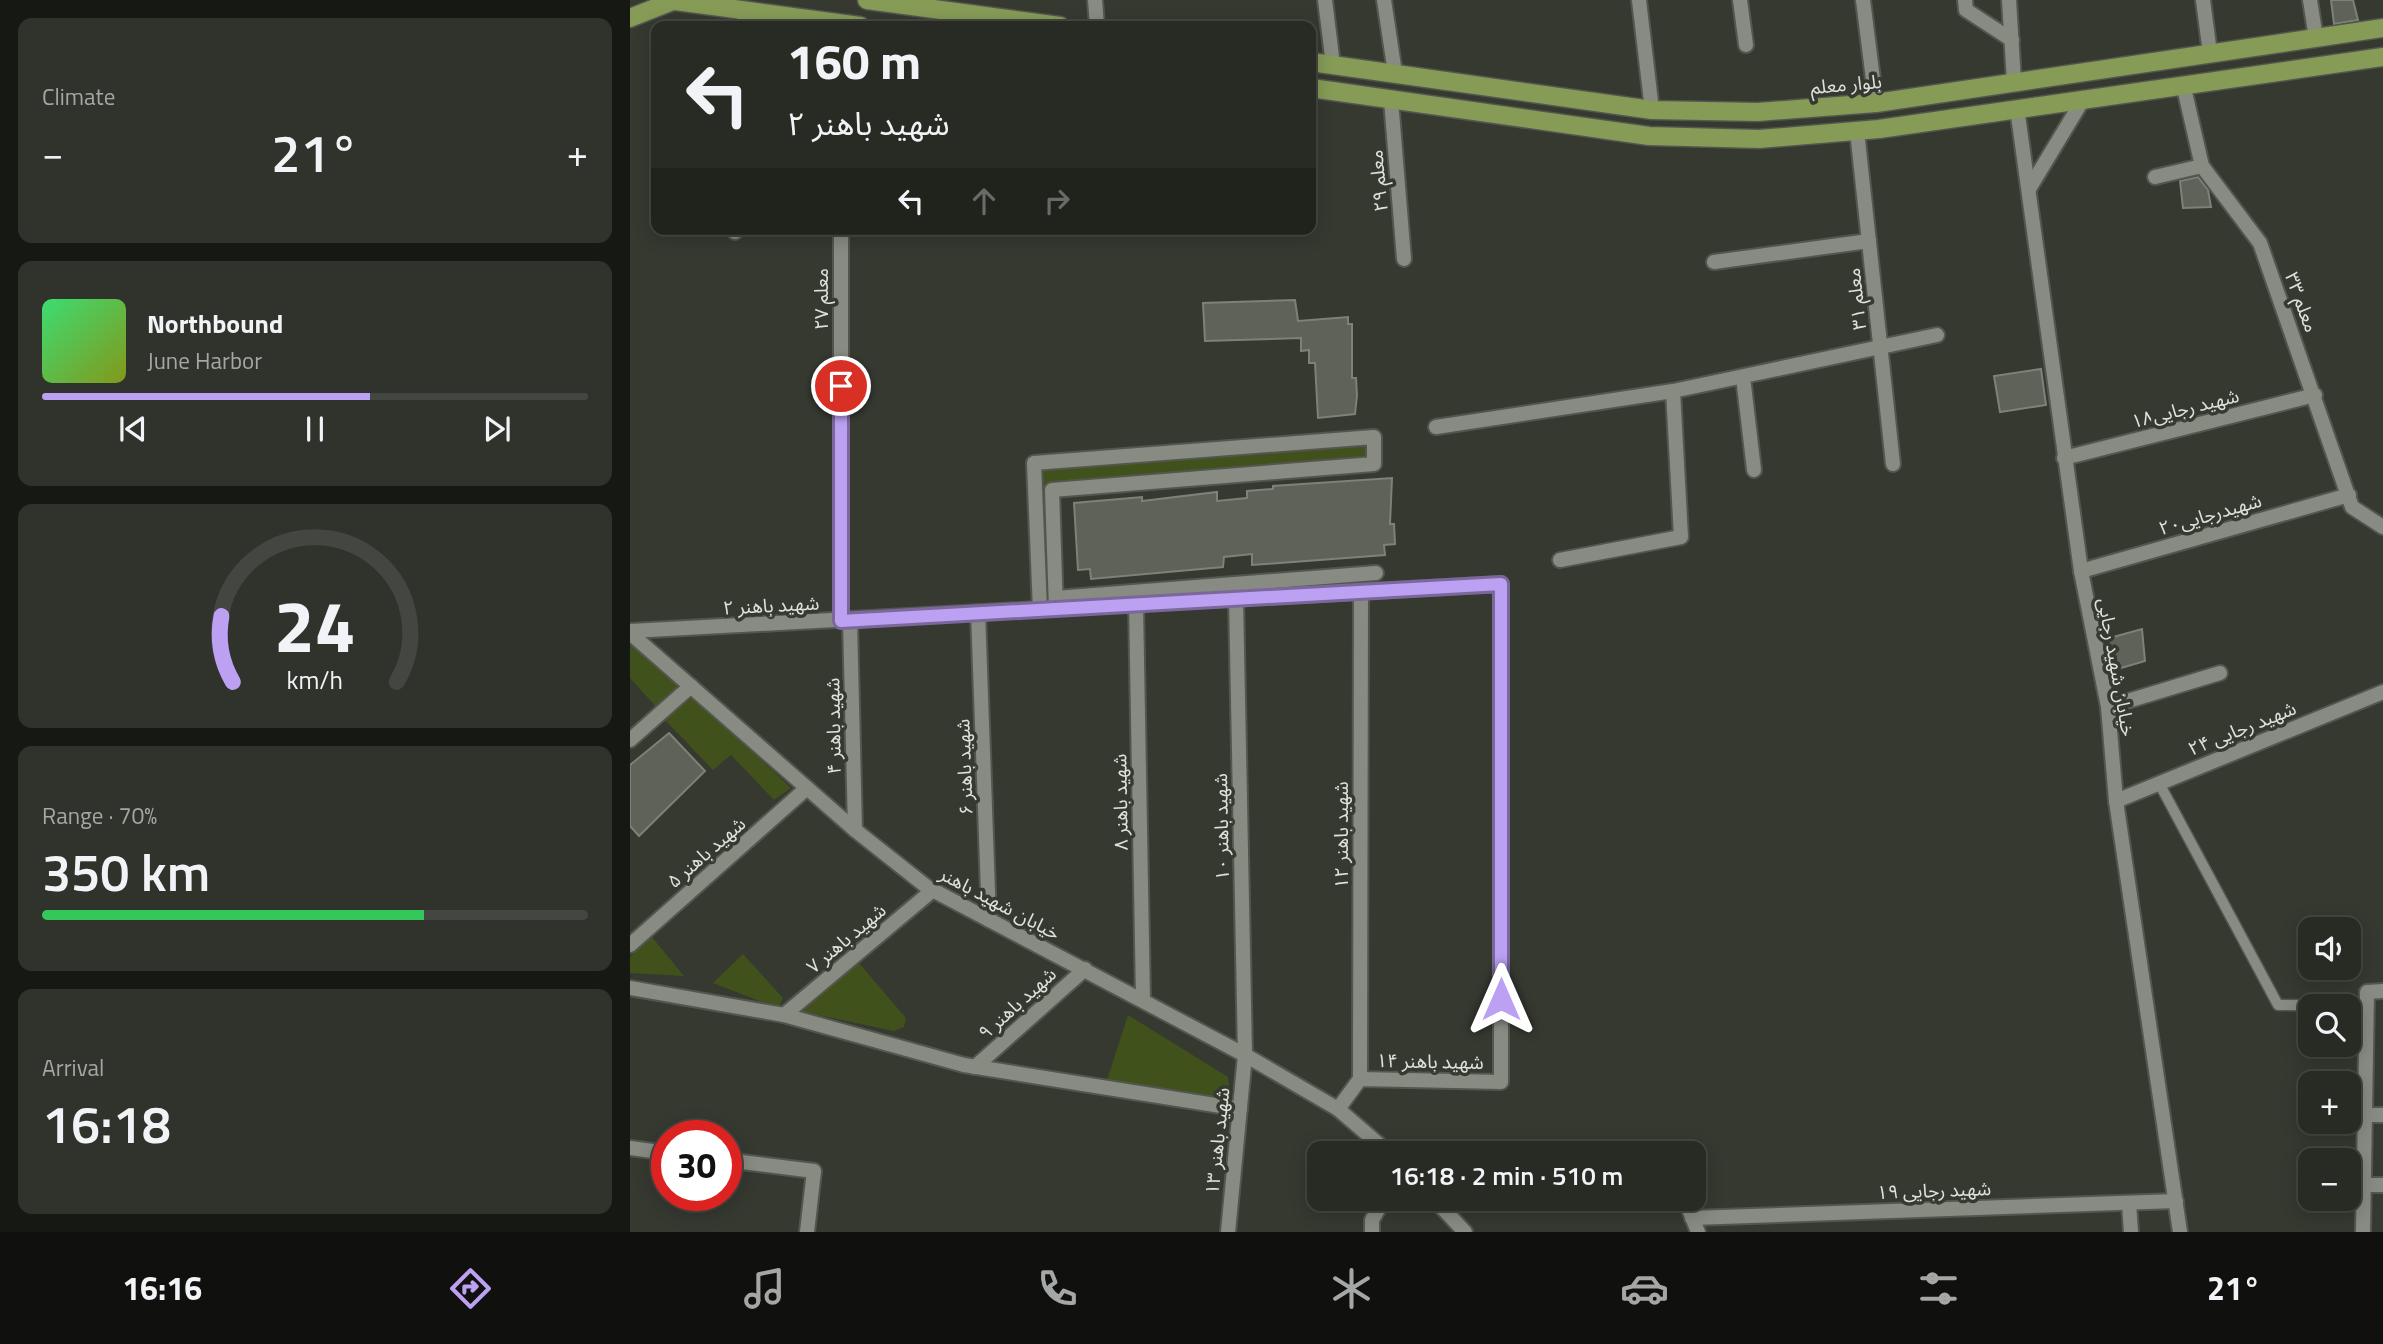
<!DOCTYPE html>
<html lang="en">
<head>
<meta charset="utf-8">
<style>
  :root { --surface:#282b24; --page:#30332c; --text:#f1f3f6; --muted:#a5a7a6; --line:#444741; --accent:#bca0f2 }
  body { margin:0; font-family:"Titillium Web","Noto Sans Arabic",sans-serif; background:var(--page); color:var(--text); height:100vh; display:flex; flex-direction:column; font-size:26px; white-space:nowrap }
  * { box-sizing:border-box; margin:0 }
  p { font-size:23px; color:var(--muted) }
  .icon { flex:none; width:38px; height:38px; fill:none; stroke:currentColor; stroke-width:2; stroke-linecap:round; stroke-linejoin:round }
  .map { position:relative; flex:1; overflow:hidden }
  .drawer { display:flex; flex-direction:column; gap:18px; padding:18px; background:#161814; width:630px }
  .drawer>* { flex:none }
  .hud { position:absolute; left:21px; top:21px; width:665px; height:214px; border-radius:14px; box-shadow:0 4px 18px #0003,0 0 0 2px var(--line); background:#282b24; color:var(--text); overflow:hidden }
  .buttons { position:absolute; left:1668px; top:917px; display:grid; gap:14px }
  .buttons a { display:grid; place-items:center; width:63px; height:63px; border-radius:14px; background:var(--surface); box-shadow:0 4px 18px #0003,0 0 0 2px var(--line); font-size:35px }
  .speed { position:absolute; left:21px; top:1120px; display:flex; gap:14px; font-size:35px; font-weight:700; text-align:center }
  .speed>* { display:grid; place-content:center; width:91px; height:91px; border-radius:50%; background:var(--surface); box-shadow:0 4px 18px #0003,0 0 0 2px var(--line); line-height:1 }
  .speed .limit { border:10px solid #d22; background:#fff; color:#111 }
  .pin { position:absolute; display:grid; place-items:center; width:60px; height:60px; color:#fff; margin:-30px; border:4px solid #fff; border-radius:50%; box-shadow:0 2px 7px #0007 }
  .me { position:absolute; width:77px; margin:-38px; rotate:0deg; stroke-linejoin:round; filter:drop-shadow(0 0 5px #0008) }
  .turn { display:flex; align-items:center; gap:24px; height:147px; padding:0 21px; font-size:32px }
  .turn .icon { width:91px; height:91px; stroke-width:2.5 }
  .turn b { display:block; font-size:49px; line-height:60px }
  .lanes { display:flex; align-items:center; height:66px; padding:0 21px; background:#0003; justify-content:center; gap:35px; direction:ltr }
  .lanes .off { opacity:.35 }
  .big { font-size:52px; font-weight:600; line-height:1.1 }
  .drawer .card { flex:1; display:flex; flex-direction:column; justify-content:center; gap:10px; min-width:0; padding:0 24px; border-radius:14px; background:var(--page) }
  .drawer .dial { align-items:center; gap:0 }
  .dial svg { height:182px; overflow:visible; fill:none; stroke:var(--line); stroke-width:7; stroke-linecap:round; text-anchor:middle }
  .dial text { fill:var(--text); stroke:none }
  .song { display:flex; align-items:center; gap:21px }
  .cover { width:84px; height:84px; border-radius:10px; background:linear-gradient(135deg,hsl(140 70% 55%),hsl(70 70% 35%)) }
  .played { height:7px; border-radius:4px; background:linear-gradient(90deg,var(--accent) 60%,var(--line) 60%) }
  .keys { display:flex; justify-content:space-around; direction:ltr }
  .heat { display:flex; justify-content:space-between; align-items:center; font-size:38px; direction:ltr }
  .charge { height:10px; border-radius:5px; background:linear-gradient(90deg,#34c759 70%,var(--line) 0) }
  .trip { position:absolute; left:677px; top:1141px; width:399px; height:70px; border-radius:14px; background:var(--surface); box-shadow:0 4px 18px #0003,0 0 0 2px var(--line); font-weight:600; line-height:70px; text-align:center }
  .menu { display:flex; height:112px; justify-content:space-around; align-items:center; background:#10110e; color:var(--muted) }
  .menu .icon { width:49px; height:49px }
  .menu .on { color:var(--accent) }
  .menu b { font-size:32px; color:var(--text) }
  main { display:flex; flex:1; min-height:0 }
  .map>svg:first-child { display:block }
  .green { fill:#40511b }
  .building { fill:#5e6258; stroke:#7d8177; stroke-width:2 }
  .lines { fill:none; stroke-linecap:round; stroke-linejoin:round }
  .service-casing { stroke:#53564f; stroke-width:13 }
  .minor-casing { stroke:#53564f; stroke-width:18 }
  .tertiary-casing { stroke:#53564f; stroke-width:18 }
  .primary-casing { stroke:#53564f; stroke-width:21 }
  .service { stroke:#878b81; stroke-width:10 }
  .minor { stroke:#878b81; stroke-width:14 }
  .tertiary { stroke:#878b81; stroke-width:14 }
  .primary { stroke:#859b56; stroke-width:18 }
  .route-casing { stroke:#7a689d; stroke-width:18 }
  .route { stroke:#bca0f2; stroke-width:12 }
  .labels { text-anchor:middle; stroke-width:7; stroke-linejoin:round; paint-order:stroke }
  .street-label { font-size:19px; fill:#dfe1dc; stroke:#353930 }
</style>
</head>
<body>
<main>
<section class="drawer">
<div class="card"><p>Climate</p>
<div class="heat"><a>−</a><b class="big">21°</b><a>+</a></div>
</div>
<div class="card">
<div class="song"><i class="cover"></i><div><b>Northbound</b><p>June Harbor</p></div></div>
<div class="played"></div>
<div class="keys"><svg class="icon" aria-label="previous" viewBox="0 0 24 24"><path d="M18 5L8 12l10 7zM5 5v14"/></svg><svg class="icon" aria-label="pause" viewBox="0 0 24 24"><path d="M8 5v14M16 5v14"/></svg><svg class="icon" aria-label="next" viewBox="0 0 24 24"><path d="M6 5l10 7-10 7zM19 5v14"/></svg></div>
</div>
<div class="card dial"><svg viewBox="0 0 100 80">
<path d="M14 69A42 42 0 1 1 86 69"/>
<path d="M14 69A42 42 0 0 1 9 40" stroke="#bca0f2"/>
<text x="50" y="56" font-size="32" font-weight="700">24</text>
<text x="50" y="72" font-size="11">km/h</text>
</svg></div>
<div class="card"><p>Range · 70%</p><b class="big">350 km</b><div class="charge"></div></div>
<div class="card"><p>Arrival</p><b class="big">16:18</b></div>
</section>
<div class="map">
<svg width="1753" height="1232" viewBox="0 0 1753 1232">
  <rect width="100%" height="100%" fill="#353930"/>
  <!-- green -->
  <g class="green">
    <path d="M742 439V462L407 489 406 465Z"/>
    <path d="M0 641 48 685 27 708 0 678Z"/>
    <path d="M64 696 161 788 144 800 101 755 83 770 34 719Z"/>
    <path d="M21 936 54 976 0 973V957Z"/>
    <path d="M113 954 153 998 150 1005 145 1007 83 983Z"/>
    <path d="M228 962 276 1018 274 1027 264 1031 169 1011Z"/>
    <path d="M498 1015 598 1077 599 1087 591 1097 477 1080Z"/>
  </g>
  <!-- building -->
  <g class="building">
    <path d="M1701 0H1723L1728 20 1704 24Z"/>
    <path d="M1568 177 1578 190 1581 207 1553 208 1550 181Z"/>
    <path d="M665 300 668 321 718 317V324H722V378H726L727 395 725 414 688 418 685 363H679V350L671 351V338L575 341 573 303Z"/>
    <path d="M1411 369 1416 405 1370 412 1364 376Z"/>
    <path d="M762 478 760 524H764L765 544 754 545 755 555 622 565V554L594 557 593 567 461 579 460 569 448 570 444 503 512 497V501L587 492V501L617 498V491L643 489V486Z"/>
    <path d="M1512 629 1515 661 1481 671 1476 639Z"/>
    <path d="M39 733 75 771 9 836 0 826V765Z"/>
  </g>
  <g class="lines">
    <defs>
      <path id="service" d="M1529 783 1648 1005 1737 1006"/>
      <g id="minor">
        <path d="M465 0 467 26"/>
        <path d="M695 0 703 65"/>
        <path d="M754 0 765 73"/>
        <path d="M1009 0 1022 110"/>
        <path d="M1110 0 1116 45"/>
        <path d="M1233 0 1246 103"/>
        <path d="M1335 0 1336 10 1382 40"/>
        <path d="M1573 0 1580 53"/>
        <path d="M1680 0 1686 38"/>
        <path d="M114 26V10"/>
        <path d="M1554 88 1572 166 1630 243 1722 507 1753 527"/>
        <path d="M761 100 774 259"/>
        <path d="M1227 131 1263 464"/>
        <path d="M1525 177 1572 166"/>
        <path d="M211 229V621"/>
        <path d="M105 232V229"/>
        <path d="M1084 262 1239 241"/>
        <path d="M1113 377 1124 470"/>
        <path d="M806 427 1043 391 1307 335"/>
        <path d="M1434 458 1685 395"/>
        <path d="M930 560 1051 537 1043 391"/>
        <path d="M1451 571 1719 495"/>
        <path d="M426 598 746 573"/>
        <path d="M506 604 513 999"/>
        <path d="M410 610 404 463 744 437V464L422 490 426 609"/>
        <path d="M348 612 359 920"/>
        <path d="M220 620 225 830"/>
        <path d="M0 631 871 584V1082L730 1079 708 1109"/>
        <path d="M0 633 225 830 297 887 615 1055 708 1109 759 1153"/>
        <path d="M1478 707 1590 673"/>
        <path d="M0 740 61 686"/>
        <path d="M1486 801 1753 692"/>
        <path d="M0 945 177 788"/>
        <path d="M0 988 154 1015 334 1065 610 1109"/>
        <path d="M154 1015 303 890"/>
        <path d="M345 1067 455 969"/>
        <path d="M730 1079 731 592"/>
        <path d="M1735 1115H1753"/>
        <path d="M0 1148 37 1153"/>
        <path d="M96 1160 184 1171 177 1232"/>
        <path d="M1734 1185H1753"/>
        <path d="M804 1199 835 1232"/>
        <path d="M1055 1199 1068 1232"/>
        <path d="M1499 1203 1501 1232"/>
        <path d="M1062 1218 1546 1201"/>
        <path d="M598 1232 615 1055 606 598"/>
        <path d="M742 1232V1220L754 1199"/>
        <path d="M1733 1232 1737 992 1753 991"/>
      </g>
      <g id="tertiary">
        <path d="M1379 0 1384 82"/>
        <path d="M1387 108 1451 571 1478 707 1486 801 1550 1232"/>
        <path d="M1399 189 1454 98"/>
      </g>
      <g id="primary">
        <path d="M38 0 230 26"/>
        <path d="M237 0 430 26"/>
        <path d="M0 18 43 1"/>
        <path d="M681 62 1022 110 1128 112 1246 103 1753 28"/>
        <path d="M681 88 1019 136 1129 139 1249 129 1753 57"/>
      </g>
    </defs>
    <!-- service casing -->
    <use href="#service" class="service-casing"/>
    <!-- minor casing -->
    <use href="#minor" class="minor-casing"/>
    <!-- tertiary casing -->
    <use href="#tertiary" class="tertiary-casing"/>
    <!-- primary casing -->
    <use href="#primary" class="primary-casing"/>
    <!-- service -->
    <use href="#service" class="service"/>
    <!-- minor -->
    <use href="#minor" class="minor"/>
    <!-- tertiary -->
    <use href="#tertiary" class="tertiary"/>
    <!-- primary -->
    <use href="#primary" class="primary"/>
  </g>
  <g class="lines">
    <defs>
      <path id="route" d="M211 386V621L871 584V999"/>
    </defs>
    <!-- route casing -->
    <use href="#route" class="route-casing"/>
    <!-- route -->
    <use href="#route" class="route"/>
  </g>
  <g class="labels">
    <!-- street labels -->
    <g class="street-label">
      <text transform="translate(1216 84) rotate(-5)" y="7">بلوار معلم</text>
      <text transform="translate(748 181) rotate(-95)" y="7">معلم ۲۹</text>
      <text transform="translate(191 299) rotate(-90)" y="7">معلم ۲۷</text>
      <text transform="translate(1226 299) rotate(-96)" y="7">معلم ۳۱</text>
      <text transform="translate(1672 302) rotate(70)" y="7">معلم ۳۳</text>
      <text transform="translate(1555 408) rotate(-14)" y="7">شهید رجایی۱۸</text>
      <text transform="translate(1580 514) rotate(-16)" y="7">شهیدرجایی۲۰</text>
      <text transform="translate(141 605) rotate(-3)" y="7">شهید باهنر ۲</text>
      <text transform="translate(1487 667) rotate(80)" y="7">خیابان شهید رجایی</text>
      <text transform="translate(203 726) rotate(-91)" y="7">شهید باهنر ۴</text>
      <text transform="translate(1612 728) rotate(-22)" y="7">شهید رجایی ۲۴</text>
      <text transform="translate(334 767) rotate(-92)" y="7">شهید باهنر ۶</text>
      <text transform="translate(490 802) rotate(-91)" y="7">شهید باهنر ۸</text>
      <text transform="translate(591 827) rotate(-91)" y="7">شهید باهنر ۱۰</text>
      <text transform="translate(711 835) rotate(-90)" y="7">شهید باهنر ۱۲</text>
      <text transform="translate(76 852) rotate(-41)" y="7">شهید باهنر ۵</text>
      <text transform="translate(370 903) rotate(28)" y="7">خیابان شهید باهنر</text>
      <text transform="translate(216 938) rotate(-40)" y="7">شهید باهنر ۷</text>
      <text transform="translate(387 1003) rotate(-42)" y="7">شهید باهنر ۹</text>
      <text transform="translate(800 1061) rotate(1)" y="7">شهید باهنر ۱۴</text>
      <text transform="translate(587 1141) rotate(-84)" y="7">شهید باهنر ۱۳</text>
      <text transform="translate(1304 1190) rotate(-2)" y="7">شهید رجایی ۱۹</text>
    </g>
  </g>
</svg>
<div class="buttons">
<a><svg class="icon" aria-label="sound" viewBox="0 0 24 24"><path d="M4 9h4l5-4v14l-5-4H4zM17 9q2 3 0 6"/></svg></a>
<a><svg class="icon" aria-label="search" viewBox="0 0 24 24"><circle cx="10" cy="10" r="6"/><path d="M15 15l6 6"/></svg></a>
<a>+</a>
<a>−</a>
</div>
<div class="speed"><div class="limit">30</div></div>
<div class="pin" style="left:211px;top:386px;background:#d93025"><svg class="icon" aria-label="arrive" viewBox="0 0 24 24"><path d="M6 21V4h12l-3 4 3 4H6"/></svg></div>
<svg class="me" style="left:871px;top:999px" viewBox="-20 -20 40 40"><path d="M0-17L14 15 0 8-14 15z" fill="#bca0f2" stroke="#fff" stroke-width="4"/></svg>
<div class="trip">16:18 · 2 min · 510 m</div>
<div class="hud">
<div class="turn"><svg class="icon" aria-label="left" viewBox="0 0 24 24"><path d="M17 20v-9H6M10 6l-5 5 5 5"/></svg><div><b>160 m</b>شهید باهنر ۲</div></div>
<div class="lanes"><svg class="icon" aria-label="left" viewBox="0 0 24 24"><path d="M17 20v-9H6M10 6l-5 5 5 5"/></svg><svg class="icon off" aria-label="ahead" viewBox="0 0 24 24"><path d="M12 20V5M6 11l6-6 6 6"/></svg><svg class="icon off" aria-label="right" viewBox="0 0 24 24"><path d="M7 20v-9h11M14 6l5 5-5 5"/></svg></div>
</div>
</div>
</main>
<nav class="menu">
<b>16:16</b>
<svg class="icon on" aria-label="directions" viewBox="0 0 24 24"><path d="M12 3l9 9-9 9-9-9zM9 14v-3h6M13 9l2 2-2 2"/></svg>
<svg class="icon" aria-label="music" viewBox="0 0 24 24"><path d="M9 18V5l10-2v13"/><circle cx="6" cy="18" r="3"/><circle cx="16" cy="16" r="3"/></svg>
<svg class="icon" aria-label="phone" viewBox="0 0 24 24"><path d="M5 4h4l2 5-3 2q2 4 5 5l2-3 5 2v4C11 20 4 13 5 4z"/></svg>
<svg class="icon" aria-label="climate" viewBox="0 0 24 24"><path d="M12 3v18M4 7l16 10M4 17L20 7"/></svg>
<svg class="icon" aria-label="car" viewBox="0 0 24 24"><path d="M5 17H2v-5l4-1 3-4h7l3 4 3 1v5h-3M9 17h6M6 11h13"/><circle cx="7" cy="17" r="2"/><circle cx="17" cy="17" r="2"/></svg>
<svg class="icon" aria-label="filters" viewBox="0 0 24 24"><path d="M4 7h16M4 17h16"/><circle cx="9" cy="7" r="2"/><circle cx="15" cy="17" r="2"/></svg>
<b>21°</b>
</nav>
</body>
</html>
